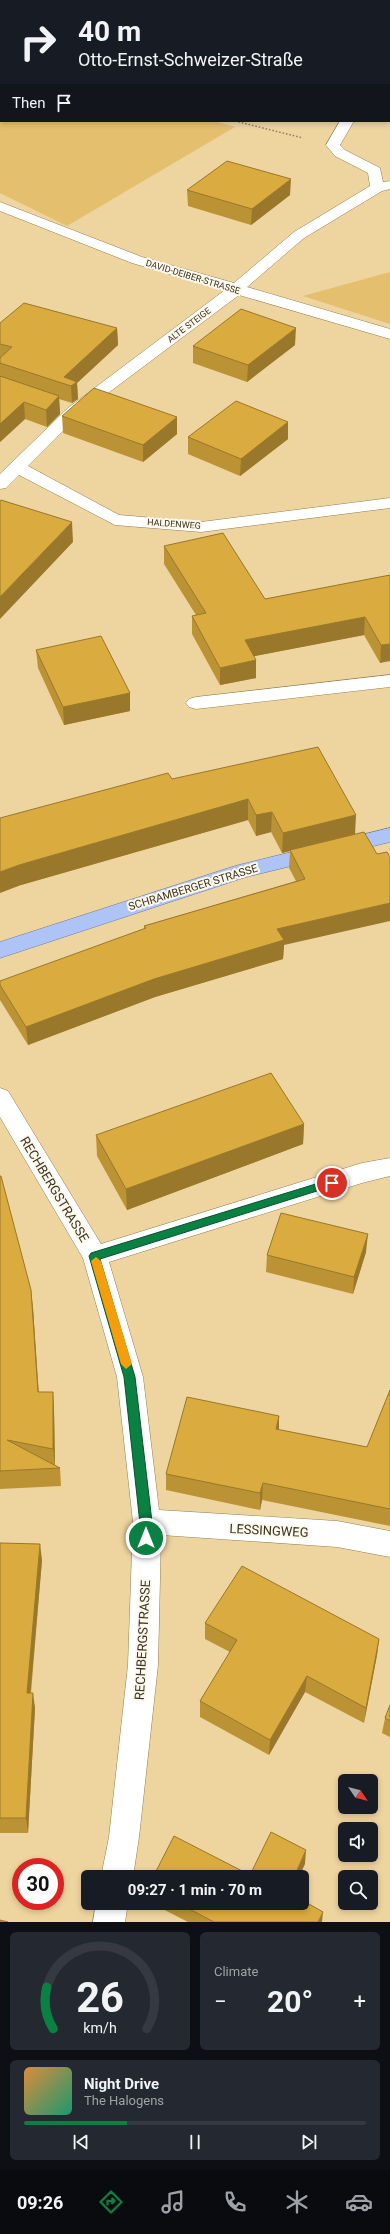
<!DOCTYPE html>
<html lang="en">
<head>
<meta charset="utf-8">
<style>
  :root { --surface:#171b24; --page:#242831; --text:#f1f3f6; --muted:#9ea1a6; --line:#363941; --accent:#0b8043 }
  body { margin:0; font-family:Roboto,sans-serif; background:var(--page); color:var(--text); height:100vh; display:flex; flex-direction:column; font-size:15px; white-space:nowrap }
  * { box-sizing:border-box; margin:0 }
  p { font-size:13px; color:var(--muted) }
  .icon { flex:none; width:22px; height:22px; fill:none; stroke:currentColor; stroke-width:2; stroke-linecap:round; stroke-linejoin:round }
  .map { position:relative; height:1922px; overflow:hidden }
  .side { display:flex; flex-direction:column; gap:10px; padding:10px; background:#0d0f14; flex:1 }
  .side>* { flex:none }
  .banner { position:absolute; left:0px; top:0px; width:390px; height:122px; box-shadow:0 2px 6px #0003; background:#171b24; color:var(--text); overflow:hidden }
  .needle { width:26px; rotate:125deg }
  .buttons { position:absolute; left:338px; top:1774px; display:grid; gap:8px }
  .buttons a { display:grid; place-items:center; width:40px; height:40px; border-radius:6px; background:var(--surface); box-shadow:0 2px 6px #0003; font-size:20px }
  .speed { position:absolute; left:12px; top:1858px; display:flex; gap:8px; font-size:20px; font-weight:700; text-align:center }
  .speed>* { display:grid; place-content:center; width:52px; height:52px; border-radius:50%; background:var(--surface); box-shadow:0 2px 6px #0003; line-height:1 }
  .speed .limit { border:6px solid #d22; background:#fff; color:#111 }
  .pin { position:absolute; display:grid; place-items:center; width:34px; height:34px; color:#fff; margin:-17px; border:2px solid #fff; border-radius:50%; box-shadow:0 1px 4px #0007 }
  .me { position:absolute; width:44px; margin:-22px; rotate:0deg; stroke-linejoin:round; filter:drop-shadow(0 0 3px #0008) }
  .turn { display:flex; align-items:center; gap:14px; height:84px; padding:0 12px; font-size:18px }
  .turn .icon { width:52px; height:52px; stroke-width:2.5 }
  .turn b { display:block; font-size:28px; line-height:34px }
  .then { display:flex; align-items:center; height:38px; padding:0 12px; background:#0003; gap:8px; font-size:15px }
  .big { font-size:30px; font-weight:700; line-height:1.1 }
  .side .card { flex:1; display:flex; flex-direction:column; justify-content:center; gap:6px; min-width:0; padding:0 14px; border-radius:6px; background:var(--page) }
  .side .dial { align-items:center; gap:0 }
  .dial svg { height:104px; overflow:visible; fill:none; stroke:var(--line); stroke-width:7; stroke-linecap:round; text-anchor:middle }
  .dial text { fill:var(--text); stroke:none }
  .song { display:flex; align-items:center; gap:12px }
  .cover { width:48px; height:48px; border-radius:6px; background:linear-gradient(135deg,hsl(30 70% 55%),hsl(160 70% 35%)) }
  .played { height:4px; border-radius:2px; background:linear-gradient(90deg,var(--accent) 30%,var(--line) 30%) }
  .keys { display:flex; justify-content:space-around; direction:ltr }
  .heat { display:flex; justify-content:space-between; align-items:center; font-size:22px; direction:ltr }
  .side .tiles { flex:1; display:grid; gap:10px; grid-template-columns:1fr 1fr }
  .card:last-child { grid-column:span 2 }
  .trip { position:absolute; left:81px; top:1870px; width:228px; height:40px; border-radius:6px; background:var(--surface); box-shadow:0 2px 6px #0003; font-weight:700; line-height:40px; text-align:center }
  .dock { display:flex; height:64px; justify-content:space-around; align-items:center; background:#090b0e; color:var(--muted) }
  .dock .icon { width:28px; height:28px }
  .dock .current { color:var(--accent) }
  .dock b { font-size:18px; color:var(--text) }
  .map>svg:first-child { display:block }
  .green { fill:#e4bf6e }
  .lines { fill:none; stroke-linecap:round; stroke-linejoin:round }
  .minor-casing { stroke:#967e4b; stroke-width:1 }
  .major-casing { stroke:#6378a6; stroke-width:1 }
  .path { stroke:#8e7c59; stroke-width:1.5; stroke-dasharray:1.5 2; stroke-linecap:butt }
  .minor { fill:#fff; fill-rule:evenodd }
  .major { fill:#aec4f6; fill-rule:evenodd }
  .wall { fill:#bb9335 }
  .shaded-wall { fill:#99782b }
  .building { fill:#daab3e; stroke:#99782b }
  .route { fill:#0b8043; stroke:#07532c }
  .slow { fill:#f59e0b }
  .labels { text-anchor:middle; stroke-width:4; stroke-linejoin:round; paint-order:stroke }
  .far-street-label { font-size:9px; fill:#3c321d; stroke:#fdf8ed }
  .street-label { font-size:11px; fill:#3c321d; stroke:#fdf8ed }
  .near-street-label { font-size:13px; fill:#3c321d; stroke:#fdf8ed }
</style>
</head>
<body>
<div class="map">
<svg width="390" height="1922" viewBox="0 0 390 1922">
  <rect width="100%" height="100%" fill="#eed49f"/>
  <!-- green -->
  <g class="green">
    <path d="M0 79 1 121H214L235 127 67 226 0 193Z"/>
    <path d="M390 272V324L303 296Z"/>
  </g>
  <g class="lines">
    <defs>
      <g id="minor">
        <rect x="389" y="80" width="1" height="8"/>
        <path d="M340 121H354L340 145 345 150 380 168 383 182 390 181V189L382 191 304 238 247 287 390 329V339L239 295 80 414 28 466 119 515 201 522 390 498V508L201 532 115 525 19 475 6 488 0 489V474L68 408 225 290 132 263 0 211V202L142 257 234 283 294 232 370 186 368 173 335 156 326 145Z"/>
        <path d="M390 675V687L196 709 189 707 186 703 189 699 196 697Z"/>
        <path d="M0 1088 8 1091 101 1244 362 1163 390 1158V1176L362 1183 109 1262 143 1377 159 1510 337 1521 390 1531V1557L337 1547 161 1535 158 1665 139 1837 133 1877H101L109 1837 128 1665 133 1522 117 1377 83 1258 0 1117Z"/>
        <path d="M96 1903H128L125 1922H93Z"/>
      </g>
      <path id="major" d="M390 828V842L246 877 0 958V942L235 866Z"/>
    </defs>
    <!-- minor casing -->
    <use href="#minor" class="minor-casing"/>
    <!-- major casing -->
    <use href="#major" class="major-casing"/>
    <!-- path -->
    <path class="path" d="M235 121 303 138"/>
    <!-- minor -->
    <use href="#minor" class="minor"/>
    <!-- major -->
    <use href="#major" class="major"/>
  </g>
  <!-- wall -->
  <g class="wall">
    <path d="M187 190 290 195 251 225 188 206Z"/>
    <path d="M0 323 117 328 118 345 77 383 78 399 72 403 59 399 60 414 47 427 25 419 0 442Z"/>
    <path d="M295 345 247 382 193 363V346Z"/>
    <path d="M62 416 177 434 143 462 63 433Z"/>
    <path d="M288 422V439L240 476 188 454V437Z"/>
    <path d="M164 546 265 599 390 575 380 663 364 635 254 656 256 678 220 685 192 634V616L196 615 164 564Z"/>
    <path d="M36 650 130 693V711L64 725 38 668Z"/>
    <path d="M172 779 356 815 284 945 283 959 155 997 28 1045 0 1000V985L144 929V926L296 881 289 868 290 851 282 853 271 832 256 836 248 820 21 885Z"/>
    <path d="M304 1124 303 1144 127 1210 97 1156 96 1135Z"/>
    <path d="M0 1176 33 1308 38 1392H53L54 1410 55 1466 60 1468 61 1486 0 1489Z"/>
    <path d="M366 1252 353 1294 266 1272 267 1255Z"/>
    <path d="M390 1390V1526L262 1500 260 1510 166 1490V1474L279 1416V1430L367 1447Z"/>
    <path d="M0 1543 42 1560 31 1693 35 1708 28 1833H0Z"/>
    <path d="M205 1623 379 1639 377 1655 364 1723 305 1692 269 1755 200 1717V1701L230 1652 205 1639Z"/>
    <path d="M390 1705V1737L382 1733 385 1718Z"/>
    <path d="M151 1903H302L322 1922H188Z"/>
  </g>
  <!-- shaded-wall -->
  <g class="shaded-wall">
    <rect x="389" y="26" width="1" height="14"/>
    <path d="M291 179 290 195 251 225 252 209Z"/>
    <path d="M117 328 118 345 77 383 78 399 72 403 71 386 64 377Z"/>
    <path d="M296 328 295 345 247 382 248 365Z"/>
    <path d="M59 396 60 414 47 427 46 410Z"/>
    <path d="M24 402 25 419 0 442V424Z"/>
    <path d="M177 417V434L143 462V445Z"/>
    <path d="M288 422V439L240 476 241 459Z"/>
    <path d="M72 522 73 542 0 619V597Z"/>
    <path d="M365 617 364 635 245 658V640Z"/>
    <path d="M390 644V661L380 663 381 645Z"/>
    <path d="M256 660V678L220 685V668Z"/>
    <path d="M130 693V711L64 725 63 707Z"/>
    <path d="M248 799V820L21 885 0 893V872L19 865Z"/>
    <path d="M272 812 271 832 256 836V815Z"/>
    <path d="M356 815 355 835 282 853 283 833Z"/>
    <path d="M390 903V921L284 945 283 959 155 997 28 1045 26 1027 277 929Z"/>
    <path d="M304 1124 303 1144 127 1210 126 1189Z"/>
    <path d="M368 1234 366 1252 353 1294 354 1277Z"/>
    <path d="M31 1290 33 1308 40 1410 38 1392Z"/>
    <path d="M53 1392 54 1410 55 1467 53 1449Z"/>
    <path d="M279 1416V1433L276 1429Z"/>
    <path d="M263 1483 262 1500 260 1510V1493Z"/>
    <path d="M40 1544 42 1560 29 1708 27 1693Z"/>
    <path d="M379 1639 377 1655 364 1723 366 1708Z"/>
    <path d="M307 1676 305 1692 269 1755 270 1740Z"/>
    <path d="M33 1693 35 1708 28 1833 26 1818Z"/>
    <path d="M306 1850 305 1864 299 1877H294Z"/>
    <path d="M323 1912 322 1922H318Z"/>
  </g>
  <!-- building -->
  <g class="building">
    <path d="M18 0H390V26H389V1H17Z"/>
    <path d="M227 161 291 179 252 209 187 190Z"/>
    <path d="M24 303 117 328 64 377 77 382 71 386 0 363V358L12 347 0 344V323Z"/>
    <path d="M241 309 296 328 248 365 193 346Z"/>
    <path d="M0 376 59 396 46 410 24 402 0 424Z"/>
    <path d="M94 388 177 417 143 445 62 416Z"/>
    <path d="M236 401 288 422 241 459 188 437Z"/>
    <path d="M1 500 72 522 0 597V501Z"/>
    <path d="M223 533 265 599 390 575V644L381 645 365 617 245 640 256 660 220 668 192 616 206 613 164 546Z"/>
    <path d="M101 636 130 693 63 707 36 650Z"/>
    <path d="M318 747 356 815 283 833 272 812 256 815 248 799 19 865 0 872V818L168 773 172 779Z"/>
    <path d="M364 832 377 854 387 852 390 857V903L277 929 284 940 154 979 26 1027 0 985V981L146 928 144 926 305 879 290 850Z"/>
    <path d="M271 1073 304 1124 126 1189 96 1135Z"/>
    <path d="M0 1176H1L31 1290 38 1392H53V1449L7 1440 60 1468 0 1471Z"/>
    <path d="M281 1213 368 1234 354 1277 267 1255Z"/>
    <path d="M390 1390V1509L263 1483 260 1493 166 1474 187 1397 279 1416 276 1429 367 1447Z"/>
    <path d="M0 1543 40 1544 27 1693H33L26 1818H0Z"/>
    <path d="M242 1566 379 1639 366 1708 307 1676 270 1740 200 1701 237 1640 205 1623Z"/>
    <path d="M390 1705V1721L385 1718Z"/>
    <path d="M271 1832 306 1850 294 1877H153L174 1836 250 1875Z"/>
    <path d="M302 1900 323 1912 318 1922H214L178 1903H302Z"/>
    <path d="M0 1920 8 1922H0Z"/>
  </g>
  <!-- route -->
  <path class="route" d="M332 1179 336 1180V1185L100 1259 135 1377 152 1522 150 1542H142L124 1377 89 1256 91 1253Z"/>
  <!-- slow -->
  <path class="slow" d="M96 1257 101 1261 132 1364 126 1369 121 1364 91 1261Z"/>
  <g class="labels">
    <!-- far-street labels -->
    <g class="far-street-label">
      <text transform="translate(193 277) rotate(17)" y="3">DAVID-DEIBER-STRASSE</text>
      <text transform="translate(189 325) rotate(-37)" y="3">ALTE STEIGE</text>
      <text transform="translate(174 524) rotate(4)" y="3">HALDENWEG</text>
    </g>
    <!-- street labels -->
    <g class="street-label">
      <text transform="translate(193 887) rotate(-17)" y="4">SCHRAMBERGER STRASSE</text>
    </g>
    <!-- near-street labels -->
    <g class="near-street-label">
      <text transform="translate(55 1189) rotate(59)" y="5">RECHBERGSTRASSE</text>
      <text transform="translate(269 1530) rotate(3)" y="5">LESSINGWEG</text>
      <text transform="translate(142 1640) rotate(-87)" y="5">RECHBERGSTRASSE</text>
    </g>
  </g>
</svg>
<div class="buttons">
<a><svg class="needle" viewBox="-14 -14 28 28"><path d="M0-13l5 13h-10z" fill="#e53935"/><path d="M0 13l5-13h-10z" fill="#9ea1a6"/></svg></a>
<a><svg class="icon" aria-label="sound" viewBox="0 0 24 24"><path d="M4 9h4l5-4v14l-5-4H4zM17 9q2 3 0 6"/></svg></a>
<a><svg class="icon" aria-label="search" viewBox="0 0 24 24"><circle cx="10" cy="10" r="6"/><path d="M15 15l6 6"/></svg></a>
</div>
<div class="speed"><div class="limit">30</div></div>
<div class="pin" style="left:332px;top:1183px;background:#d93025"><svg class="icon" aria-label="arrive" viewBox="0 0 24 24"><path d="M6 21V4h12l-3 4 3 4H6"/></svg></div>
<svg class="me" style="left:146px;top:1538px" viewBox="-20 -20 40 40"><circle r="17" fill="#0b8043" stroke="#fff" stroke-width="3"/><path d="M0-11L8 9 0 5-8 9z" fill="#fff"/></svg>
<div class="trip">09:27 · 1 min · 70 m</div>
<div class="banner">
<div class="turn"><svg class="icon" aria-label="right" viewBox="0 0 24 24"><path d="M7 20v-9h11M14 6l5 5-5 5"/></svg><div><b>40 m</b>Otto-Ernst-Schweizer-Straße</div></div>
<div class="then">Then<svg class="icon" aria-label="arrive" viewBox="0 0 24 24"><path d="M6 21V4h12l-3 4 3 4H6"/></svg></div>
</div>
</div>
<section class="side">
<div class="tiles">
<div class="card dial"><svg viewBox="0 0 100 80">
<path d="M14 69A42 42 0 1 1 86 69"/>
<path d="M14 69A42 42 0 0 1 9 37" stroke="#0b8043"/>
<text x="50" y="56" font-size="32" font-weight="700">26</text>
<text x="50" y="72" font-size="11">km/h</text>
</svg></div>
<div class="card"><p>Climate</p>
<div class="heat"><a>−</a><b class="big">20°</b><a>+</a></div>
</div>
<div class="card">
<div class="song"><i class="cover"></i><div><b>Night Drive</b><p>The Halogens</p></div></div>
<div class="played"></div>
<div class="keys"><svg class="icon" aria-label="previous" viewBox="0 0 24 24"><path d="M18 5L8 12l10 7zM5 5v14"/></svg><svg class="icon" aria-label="pause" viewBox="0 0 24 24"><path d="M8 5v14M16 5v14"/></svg><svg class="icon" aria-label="next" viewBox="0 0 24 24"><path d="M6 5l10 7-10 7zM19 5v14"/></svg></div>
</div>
</div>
</section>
<nav class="dock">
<b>09:26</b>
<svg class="icon current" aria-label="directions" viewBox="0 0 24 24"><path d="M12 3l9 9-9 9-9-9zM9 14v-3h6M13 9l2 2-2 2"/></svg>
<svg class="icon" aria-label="music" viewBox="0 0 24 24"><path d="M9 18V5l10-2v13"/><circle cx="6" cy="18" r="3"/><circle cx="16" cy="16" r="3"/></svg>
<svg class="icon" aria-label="phone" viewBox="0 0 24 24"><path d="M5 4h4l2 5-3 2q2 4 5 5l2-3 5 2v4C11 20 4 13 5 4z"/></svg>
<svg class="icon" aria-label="climate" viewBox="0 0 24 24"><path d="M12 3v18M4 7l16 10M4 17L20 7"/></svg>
<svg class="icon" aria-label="car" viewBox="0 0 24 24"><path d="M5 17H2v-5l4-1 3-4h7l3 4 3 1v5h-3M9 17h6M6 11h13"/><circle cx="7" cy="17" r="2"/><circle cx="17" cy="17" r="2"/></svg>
</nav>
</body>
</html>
